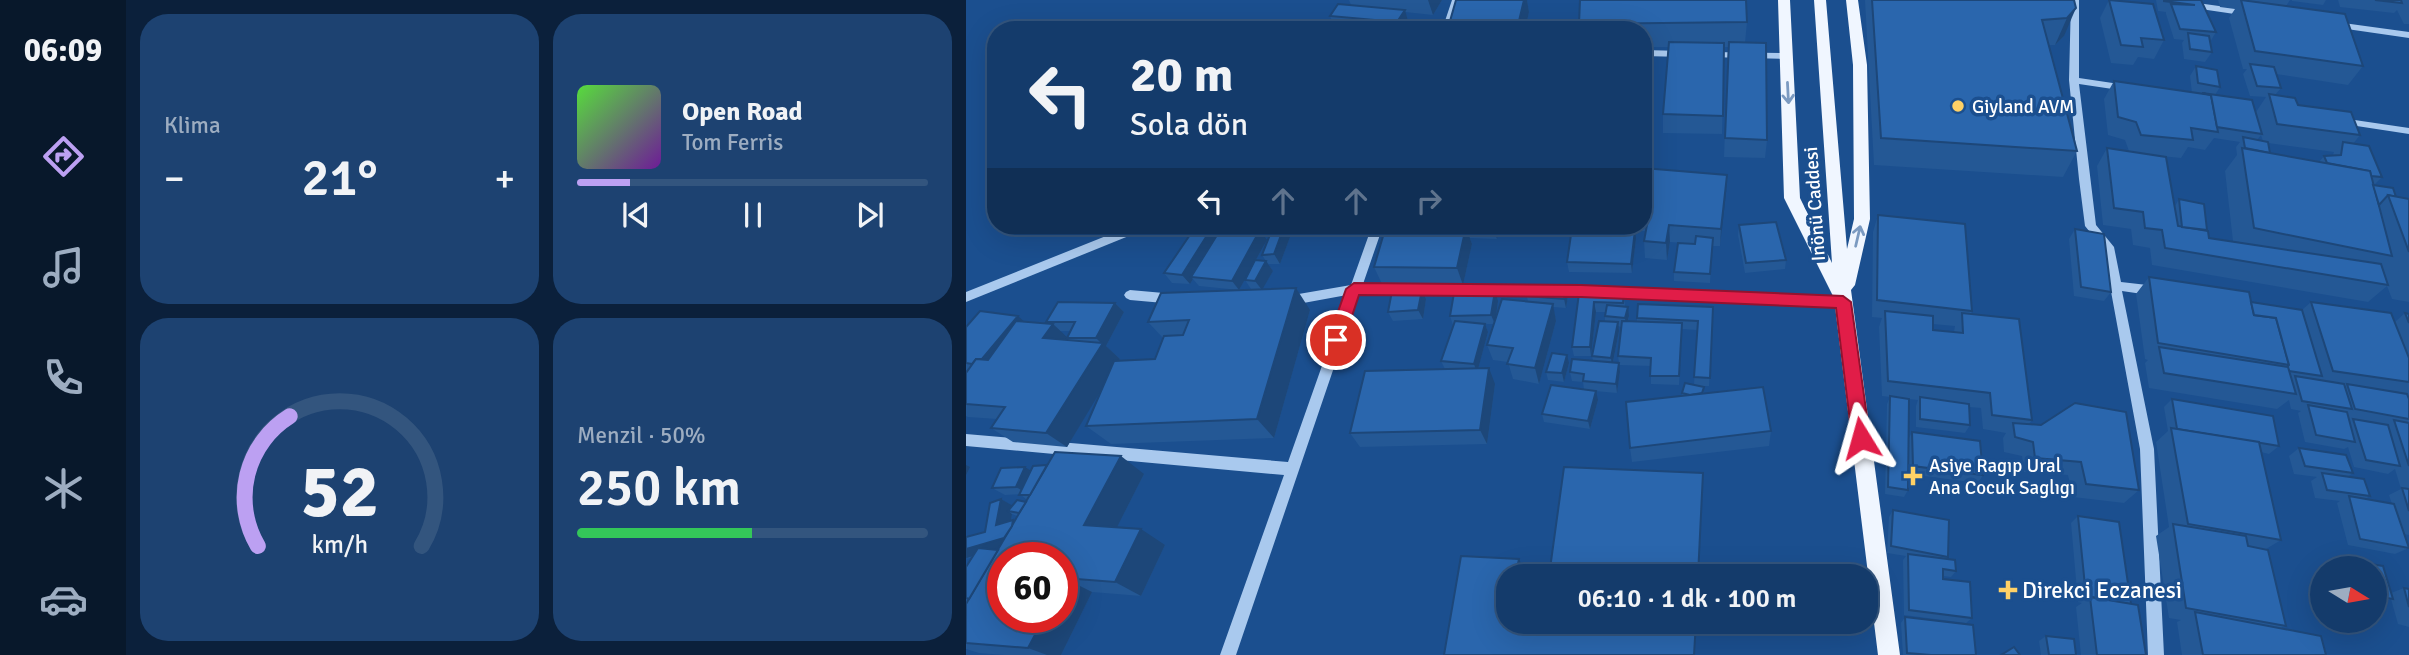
<!DOCTYPE html>
<html lang="tr">
<head>
<meta charset="utf-8">
<style>
  :root { --surface:#143b6b; --page:#1d4271; --text:#f1f3f6; --muted:#9dadc1; --line:#33557e; --accent:#bca0f2 }
  body { margin:0; font-family:Signika,sans-serif; background:var(--page); color:var(--text); height:100vh; display:flex; flex-direction:column; font-size:26px; white-space:nowrap }
  * { box-sizing:border-box; margin:0 }
  p { font-size:23px; color:var(--muted) }
  .icon { flex:none; width:38px; height:38px; fill:none; stroke:currentColor; stroke-width:2; stroke-linecap:round; stroke-linejoin:round }
  .map { position:relative; flex:1; overflow:hidden }
  .sheet { display:flex; flex-direction:column; gap:14px; padding:14px; background:#0b203b; width:840px }
  .sheet>* { flex:none }
  .hud { position:absolute; left:21px; top:21px; width:665px; height:214px; border-radius:28px; box-shadow:0 7px 28px #0002,0 0 0 2px var(--line); background:#143b6b; color:var(--text); overflow:hidden }
  .needle { width:46px; rotate:101deg }
  .controls { position:absolute; left:1344px; top:556px; display:grid; gap:14px }
  .controls a { display:grid; place-items:center; width:77px; height:77px; border-radius:50%; background:var(--surface); box-shadow:0 7px 28px #0002,0 0 0 2px var(--line); font-size:35px }
  .speed { position:absolute; left:21px; top:542px; display:flex; gap:14px; font-size:35px; font-weight:700; text-align:center }
  .speed>* { display:grid; place-content:center; width:91px; height:91px; border-radius:50%; background:var(--surface); box-shadow:0 7px 28px #0002,0 0 0 2px var(--line); line-height:1 }
  .speed .limit { border:10px solid #d22; background:#fff; color:#111 }
  .pin { position:absolute; display:grid; place-items:center; width:60px; height:60px; color:#fff; margin:-30px; border:4px solid #fff; border-radius:50%; box-shadow:0 2px 7px #0007 }
  .me { position:absolute; width:77px; margin:-38px; rotate:352deg; stroke-linejoin:round; filter:drop-shadow(0 0 5px #0008) }
  .turn { display:flex; align-items:center; gap:24px; height:147px; padding:0 28px; font-size:32px }
  .turn .icon { width:91px; height:91px; stroke-width:2.5 }
  .turn b { display:block; font-size:49px; line-height:60px }
  .lanes { display:flex; align-items:center; height:66px; padding:0 28px; background:#0003; justify-content:center; gap:35px; direction:ltr }
  .lanes .off { opacity:.35 }
  .big { font-size:52px; font-weight:600; line-height:1.1 }
  .sheet .card { flex:1; display:flex; flex-direction:column; justify-content:center; gap:10px; min-width:0; padding:0 24px; border-radius:28px; background:var(--page) }
  .sheet .dial { align-items:center; gap:0 }
  .dial svg { height:182px; overflow:visible; fill:none; stroke:var(--line); stroke-width:7; stroke-linecap:round; text-anchor:middle }
  .dial text { fill:var(--text); stroke:none }
  .song { display:flex; align-items:center; gap:21px }
  .cover { width:84px; height:84px; border-radius:10px; background:linear-gradient(135deg,hsl(110 70% 55%),hsl(280 70% 35%)) }
  .played { height:7px; border-radius:4px; background:linear-gradient(90deg,var(--accent) 15%,var(--line) 15%) }
  .keys { display:flex; justify-content:space-around; direction:ltr }
  .heat { display:flex; justify-content:space-between; align-items:center; font-size:38px; direction:ltr }
  .charge { height:10px; border-radius:5px; background:linear-gradient(90deg,#34c759 50%,var(--line) 0) }
  .sheet .tiles { flex:1; display:grid; gap:14px; grid-template-columns:repeat(2,1fr) }
  .trip { position:absolute; left:530px; top:564px; width:382px; height:70px; border-radius:28px; background:var(--surface); box-shadow:0 7px 28px #0002,0 0 0 2px var(--line); font-weight:600; line-height:70px; text-align:center }
  main { display:flex; flex:1; min-height:0 }
  .dock { display:flex; flex-direction:column; width:126px; justify-content:space-around; align-items:center; background:#08182b; color:var(--muted) }
  .dock .icon { width:49px; height:49px }
  .dock .selected { color:var(--accent) }
  .dock b { font-size:32px; color:var(--text) }
  .map>svg:first-child { display:block }
  .lines { fill:none; stroke-linecap:round; stroke-linejoin:round }
  .minor { fill:#a9c9ee; fill-rule:evenodd }
  .major { fill:#f0f6ff; fill-rule:evenodd }
  .wall { fill:#245895; fill-rule:evenodd }
  .shaded-wall { fill:#1d4779 }
  .building { fill:#2a66ad; stroke:#1d4779; stroke-width:2 }
  .oneway { stroke:#7b9ac1 }
  .route { fill:#e11d48; stroke:#92132f; stroke-width:2 }
  .poi-dot { fill:#ffd166; stroke:#1b4f8f; stroke-width:2.5 }
  .labels { text-anchor:middle; stroke-width:7; stroke-linejoin:round; paint-order:stroke }
  .poi-label { font-size:19px; fill:#fff; stroke:#1b4f8f; text-anchor:start }
  .street-label { font-size:19px; fill:#fff; stroke:#1b4f8f }
  .near-poi-label { font-size:23px; fill:#fff; stroke:#1b4f8f; text-anchor:start }
</style>
</head>
<body>
<main>
<nav class="dock">
<b>06:09</b>
<svg class="icon selected" aria-label="directions" viewBox="0 0 24 24"><path d="M12 3l9 9-9 9-9-9zM9 14v-3h6M13 9l2 2-2 2"/></svg>
<svg class="icon" aria-label="music" viewBox="0 0 24 24"><path d="M9 18V5l10-2v13"/><circle cx="6" cy="18" r="3"/><circle cx="16" cy="16" r="3"/></svg>
<svg class="icon" aria-label="phone" viewBox="0 0 24 24"><path d="M5 4h4l2 5-3 2q2 4 5 5l2-3 5 2v4C11 20 4 13 5 4z"/></svg>
<svg class="icon" aria-label="climate" viewBox="0 0 24 24"><path d="M12 3v18M4 7l16 10M4 17L20 7"/></svg>
<svg class="icon" aria-label="car" viewBox="0 0 24 24"><path d="M5 17H2v-5l4-1 3-4h7l3 4 3 1v5h-3M9 17h6M6 11h13"/><circle cx="7" cy="17" r="2"/><circle cx="17" cy="17" r="2"/></svg>
</nav>
<section class="sheet">
<div class="tiles">
<div class="card"><p>Klima</p>
<div class="heat"><a>−</a><b class="big">21°</b><a>+</a></div>
</div>
<div class="card">
<div class="song"><i class="cover"></i><div><b>Open Road</b><p>Tom Ferris</p></div></div>
<div class="played"></div>
<div class="keys"><svg class="icon" aria-label="previous" viewBox="0 0 24 24"><path d="M18 5L8 12l10 7zM5 5v14"/></svg><svg class="icon" aria-label="pause" viewBox="0 0 24 24"><path d="M8 5v14M16 5v14"/></svg><svg class="icon" aria-label="next" viewBox="0 0 24 24"><path d="M6 5l10 7-10 7zM19 5v14"/></svg></div>
</div>
<div class="card dial"><svg viewBox="0 0 100 80">
<path d="M14 69A42 42 0 1 1 86 69"/>
<path d="M14 69A42 42 0 0 1 28 12" stroke="#bca0f2"/>
<text x="50" y="56" font-size="32" font-weight="700">52</text>
<text x="50" y="72" font-size="11">km/h</text>
</svg></div>
<div class="card"><p>Menzil · 50%</p><b class="big">250 km</b><div class="charge"></div></div>
</div>
</section>
<div class="map">
<svg width="1443" height="655" viewBox="0 0 1443 655">
  <rect width="100%" height="100%" fill="#1b4f8f"/>
  <g class="lines">
    <!-- minor -->
    <g class="minor">
      <path d="M486 0H494L485 30H476Z"/>
      <path d="M1105 0H1113V78L1160 85 1165 88 1160 91 1113 84 1130 225 1148 247 1155 282 1190 286 1196 291 1190 296 1156 291 1188 449 1198 655H1182L1174 449 1137 248 1119 226 1113 179 1103 80Z"/>
      <path d="M1224 2 1282 10 1286 13 1282 16 1221 7V3Z"/>
      <path d="M1370 22 1443 32V38L1367 27 1366 25Z"/>
      <path d="M677 50 718 51 723 54 718 57 677 56Z"/>
      <path d="M743 52 820 53 825 56 820 59 740 57V53Z"/>
      <path d="M1375 118 1443 128V134L1371 123 1370 121Z"/>
      <path d="M165 226H182L180 229 0 302V292Z"/>
      <path d="M406 226H417L397 284 615 286 877 297 881 299 883 302 881 305 877 307 615 296 393 294 270 655H254L318 475 0 446V434L322 462 381 295 321 306 317 304 315 301 317 298 321 296 385 285Z"/>
      <path d="M164 290 209 294 213 296 215 299 213 302 209 304 164 300 160 298 158 295 160 292Z"/>
    </g>
    <!-- major -->
    <path class="major" d="M812 0H824L834 198 866 263 848 0H860L881 249 888 219 887 65 880 0H892L901 65 904 219 889 285 885 290 934 655H912L868 298 818 198Z"/>
  </g>
  <!-- wall -->
  <g class="wall">
    <path d="M383 0H476L467 15 439 12 442 21 436 30H406L368 26 364 16 385 5Z"/>
    <path d="M490 0H561L563 12 559 30H487L484 21Z"/>
    <path d="M899 0H1108L1098 36 1089 45H1083L1111 151 1097 177 908 165Z"/>
    <path d="M1143 0 1198 40 1188 59 1172 57 1167 65 1145 63 1134 18Z"/>
    <path d="M1190 0H1235L1250 32 1244 42 1246 52 1239 62 1218 59 1216 43 1218 40 1208 39 1200 14V12L1192 11Z"/>
    <path d="M1252 0H1324L1320 6 1397 66 1382 85 1310 74 1315 88 1309 95 1394 135 1387 144 1416 177 1408 185 1430 197 1443 199V302L1426 299 1421 286 1402 302 1186 265 1184 248 1167 245 1165 229 1137 225 1131 166 1141 148 1163 151 1159 140 1142 135 1138 99 1148 81 1226 93 1224 76 1230 66 1254 87 1249 95 1290 112 1300 97 1284 96 1277 74 1281 69H1277L1263 18 1269 9 1254 7ZM1295 135 1297 141 1291 140ZM1248 138 1274 142 1270 147 1271 155 1259 171 1267 241 1243 238 1241 230 1213 199 1209 206 1195 156 1215 158 1222 147 1239 150ZM1302 143 1368 152 1367 155 1358 156 1353 162 1304 153Z"/>
    <path d="M1326 0H1360L1357 5 1326 1Z"/>
    <path d="M1372 0H1443V24H1438L1431 10 1428 13 1374 7Z"/>
    <path d="M781 22 779 43 801 140 799 158 758 157 762 47H758L756 134 697 133V114L702 47H677V30H614L613 24Z"/>
    <path d="M677 168 761 175 754 246H746L744 283 708 281V272L729 244 704 242 701 260 679 258 678 241 680 231H669L670 239 666 273 603 272 601 262 661 229V226H677Z"/>
    <path d="M912 215 1006 311 1005 314 1066 420 1063 424 1173 490 1158 503 1107 497 1102 475 1058 472 1056 456 1038 452 1037 438 1040 433 1017 429 1015 408 1003 407 1004 425 999 433 950 427V406L952 400 943 399 942 440 946 432 1017 475 1012 483 943 474 942 490 938 497 919 494 921 404 924 397 916 396 913 327 916 318 906 317 907 232ZM967 324 989 326 988 332 967 330Z"/>
    <path d="M773 225 820 260 819 269 779 273 772 235Z"/>
    <path d="M420 226H534L531 239 504 238 506 244 497 285 416 284 408 267Z"/>
    <path d="M318 227 324 237 314 264H302L296 255Z"/>
    <path d="M1109 229 1145 292 1138 301 1108 296 1103 239Z"/>
    <path d="M252 233 301 240 273 290 233 286 227 279 224 284 206 283 198 273Z"/>
    <path d="M300 261 307 271 296 289 344 310 308 438 145 444 120 426 137 386 101 447 47 442 25 428 31 419 2 417 0 416V373L2 370H0V327L58 321 82 324 80 322 149 303 158 312 140 346 154 359 153 361 189 359 197 338 182 322 285 289 279 280ZM94 331H104L101 337Z"/>
    <path d="M1183 277 1285 302 1336 310 1345 302 1429 322 1439 313 1443 314V535L1438 534 1443 548 1429 554 1382 545 1371 503 1374 501 1349 498 1345 481 1351 477 1328 474 1323 456 1333 448 1387 473 1381 477 1404 496 1399 499 1426 504 1423 495 1435 489 1429 469 1422 474 1388 467 1382 447 1378 449 1339 442 1332 413 1335 411 1325 409 1323 400 1311 409 1183 388 1179 363 1182 360 1179 359 1170 294Z"/>
    <path d="M456 290 460 299 457 319 427 321 422 312Z"/>
    <path d="M613 293H658L659 306 663 316 662 321H671V318L747 307 743 386H731L738 393 805 431 803 446 666 462 664 448 716 396V393L728 385 731 330 716 329 713 385 685 384V366L653 365 654 372 651 393 618 390 617 382 606 381 604 372 627 361 626 356 639 321V316L640 312H630L625 356H608L606 347ZM652 326 655 327 652 356 653 363H647L653 331Z"/>
    <path d="M561 296H602L600 308 587 307 590 321 573 384 547 379 542 362 527 360 521 345 528 324H519L522 332 512 369 529 384 521 444 394 447 384 433 479 369 475 361 487 325 484 316 532 301 529 321 562 302Z"/>
    <path d="M603 363 598 382 582 380 580 372Z"/>
    <path d="M1206 399 1313 446 1303 454 1295 452 1315 540 1300 549 1320 626 1314 628 1360 655H1216L1211 622 1215 620 1203 618 1190 536 1203 527 1190 442 1202 431 1198 407Z"/>
    <path d="M632 400 624 429 578 422 576 414Z"/>
    <path d="M65 470 178 474 151 527 199 545 175 596 126 592 95 655H38L13 653 0 649V604L1 602H0V567L6 557 1 559 19 532 35 499 46 506 60 502 61 500 54 494 39 495 26 488ZM46 514 51 516 49 521 45 520Z"/>
    <path d="M927 510 982 557 981 559 990 571 985 577 977 576V579L1006 618 1000 623 938 615 937 560 940 556 921 553 923 517Z"/>
    <path d="M1112 516 1165 604 1180 655H1115L1110 607 1116 603 1112 602 1105 523Z"/>
    <path d="M1392 562 1417 566 1425 593 1438 588 1443 589V627L1432 624 1425 599 1413 604H1409V569H1380Z"/>
    <path d="M939 617 1010 655H937L935 623Z"/>
    <path d="M1080 636 1110 655H1075L1073 641Z"/>
  </g>
  <!-- shaded-wall -->
  <g class="shaded-wall">
    <path d="M462 0H476L467 15Z"/>
    <path d="M558 0H561L563 12 559 30H555L553 21Z"/>
    <path d="M1110 8 1098 36 1089 45 1101 18Z"/>
    <path d="M439 10 442 21 436 30H433L431 22Z"/>
    <path d="M761 175 760 193 754 246 755 229Z"/>
    <path d="M703 225 704 242 701 260 700 243Z"/>
    <path d="M247 226 254 236 225 277 227 279 224 284 216 275Z"/>
    <path d="M527 226H534L531 239Z"/>
    <path d="M318 227 324 237 314 264 308 254Z"/>
    <path d="M500 227 506 244 497 285 491 268Z"/>
    <path d="M294 230 301 240 273 290 266 281Z"/>
    <path d="M669 230 670 239 666 273 665 264Z"/>
    <path d="M300 261 307 271 296 290 289 281Z"/>
    <path d="M600 287 602 296 600 308 598 299Z"/>
    <path d="M330 288 344 310 308 438 291 419Z"/>
    <path d="M456 290 460 299 457 319 452 310Z"/>
    <path d="M529 291 532 301 529 324 525 315Z"/>
    <path d="M628 302 630 312 625 356 624 347Z"/>
    <path d="M149 303 158 312 140 346 154 359 101 447 80 433 136 344 130 338Z"/>
    <path d="M587 304 590 321 573 384 569 368Z"/>
    <path d="M662 307 663 316 660 327 659 318Z"/>
    <path d="M52 316 62 325 24 373 12 365Z"/>
    <path d="M652 322 653 331 646 367 645 358Z"/>
    <path d="M87 324 102 338H101L104 341 77 338Z"/>
    <path d="M519 324 522 332 511 373 508 364Z"/>
    <path d="M601 355 603 363 598 382 596 373Z"/>
    <path d="M653 363 654 372 651 393 650 384Z"/>
    <path d="M523 368 529 384 521 444 514 430Z"/>
    <path d="M630 391 632 400 624 429 622 421Z"/>
    <path d="M155 456 178 474 144 541 118 525Z"/>
    <path d="M0 465 4 467 0 475Z"/>
    <path d="M59 467 70 474 62 494 50 487Z"/>
    <path d="M35 499 47 506 42 511 46 514 43 532 30 525Z"/>
    <path d="M47 520 60 527 55 544 0 558V549Z"/>
    <path d="M175 529 199 545 175 596 149 582Z"/>
    <path d="M553 559 560 573V576L550 574Z"/>
    <path d="M98 578 126 592 95 655H81L62 648 78 618H96V582Z"/>
  </g>
  <!-- building -->
  <g class="building">
    <path d="M490 0H558L553 21H484Z"/>
    <path d="M614 0H780L781 22 613 24Z"/>
    <path d="M906 0H1108L1110 8 1101 18 1076 20 1111 151 915 138Z"/>
    <path d="M1143 0 1187 4 1198 40 1175 38 1177 47 1155 45Z"/>
    <path d="M1198 0H1235L1250 32 1214 29 1205 4 1229 5 1198 1Z"/>
    <path d="M1275 0 1379 14 1397 66 1289 51Z"/>
    <path d="M1409 0H1435L1436 3Z"/>
    <path d="M372 4 439 10 431 22 364 16Z"/>
    <path d="M1222 33 1243 36 1246 52 1224 49Z"/>
    <path d="M703 42 758 43 757 116 697 114Z"/>
    <path d="M763 42 800 43 801 140 759 138Z"/>
    <path d="M1284 64 1308 67 1315 88 1291 86Z"/>
    <path d="M1230 66 1251 70 1254 87 1232 83Z"/>
    <path d="M1148 81 1245 95 1252 132 1225 128 1227 140 1175 135 1170 122 1152 117Z"/>
    <path d="M1236 93 1286 100 1296 134 1251 127 1245 95Z"/>
    <path d="M1303 94 1329 98 1332 105 1385 112 1394 135 1311 124Z"/>
    <path d="M1277 137 1302 142 1304 153 1279 148Z"/>
    <path d="M1377 142 1403 146 1416 177 1405 176 1404 171 1361 163 1358 156 1375 155Z"/>
    <path d="M1141 148 1200 157 1212 226 1242 231 1243 238 1415 264 1422 285 1199 248 1196 230 1179 228 1177 212 1148 208Z"/>
    <path d="M1276 148 1404 171 1426 256 1288 228Z"/>
    <path d="M677 168 761 175 755 229 703 225 700 243 678 241 683 214H677Z"/>
    <path d="M1407 185 1427 188 1430 197 1422 195 1413 205Z"/>
    <path d="M1422 195 1443 199V252Z"/>
    <path d="M1213 199 1238 204 1241 230 1216 227Z"/>
    <path d="M912 215 999 224 1006 311 911 300Z"/>
    <path d="M810 222 820 260 780 263 773 225Z"/>
    <path d="M230 226H247L216 275 198 273Z"/>
    <path d="M420 226 500 227 491 268 408 267Z"/>
    <path d="M256 227 294 230 266 281 225 277Z"/>
    <path d="M307 227H318L308 254 296 255Z"/>
    <path d="M606 228 669 230 665 264 601 262Z"/>
    <path d="M1109 229 1138 234 1145 292 1115 287Z"/>
    <path d="M730 236 747 238 744 274 708 272 712 243 729 244Z"/>
    <path d="M289 260 300 261 289 281 279 280Z"/>
    <path d="M1183 277 1283 292 1288 315 1310 318 1323 365 1192 343Z"/>
    <path d="M600 287 598 299 561 296 563 288Z"/>
    <path d="M330 288 291 419 120 426 148 361 189 359 198 336 217 335 223 320 182 322 195 293Z"/>
    <path d="M456 290 452 310 422 312 426 291Z"/>
    <path d="M529 291 525 315 484 316 488 293Z"/>
    <path d="M613 293H658L657 303 628 302 624 347H606Z"/>
    <path d="M536 299 587 304 569 368 541 364 547 348 521 345Z"/>
    <path d="M92 302 149 303 130 338H101L109 322H80Z"/>
    <path d="M1285 302 1336 310 1356 376 1323 371 1321 367 1323 365 1310 318 1288 315Z"/>
    <path d="M1345 302 1425 313 1443 358V382L1367 371Z"/>
    <path d="M672 304 747 307 744 378 728 377 732 321 671 318Z"/>
    <path d="M641 305 662 307 659 318 639 316Z"/>
    <path d="M14 311 52 316 16 359H10L6 364 0 363V327Z"/>
    <path d="M919 311 967 316V330L997 333 996 313 1053 319 1066 420 1026 415 1024 393 922 381Z"/>
    <path d="M1439 313 1443 314V323Z"/>
    <path d="M50 321 87 324 77 338 137 343 80 433 25 428 39 407 0 404V373L10 359 22 360Z"/>
    <path d="M489 321 519 324 508 364 475 361Z"/>
    <path d="M633 321 652 322 645 358 626 356Z"/>
    <path d="M656 321 716 323 713 376H684L685 358 652 356Z"/>
    <path d="M1193 347 1322 367 1330 394 1198 373Z"/>
    <path d="M586 353 601 355 596 373 580 372Z"/>
    <path d="M606 359 653 363 650 384 617 381 618 374 604 372Z"/>
    <path d="M523 368 514 430 384 433 399 371Z"/>
    <path d="M1329 376 1378 384 1386 409 1336 401Z"/>
    <path d="M719 383 738 387 736 393 724 395 716 393Z"/>
    <path d="M1381 384 1441 394 1443 399V419L1389 409Z"/>
    <path d="M585 385 630 391 622 421 576 414Z"/>
    <path d="M797 387 805 431 664 448 660 402Z"/>
    <path d="M924 396 943 399 942 490 922 487Z"/>
    <path d="M954 397 1003 404 1004 425 954 419Z"/>
    <path d="M1206 399 1307 416 1313 446 1211 429Z"/>
    <path d="M1109 403 1160 412 1173 490 1120 484 1115 462 1069 458 1067 442 1049 437 1047 423 1075 425Z"/>
    <path d="M1342 405 1381 412 1389 442 1350 435Z"/>
    <path d="M1387 419 1422 425 1434 466 1400 460Z"/>
    <path d="M1428 420 1443 423V466Z"/>
    <path d="M1205 428 1293 442 1315 540 1222 524Z"/>
    <path d="M946 432 1014 441 1017 475 947 466Z"/>
    <path d="M1333 448 1380 455 1387 473 1339 466Z"/>
    <path d="M89 452 155 456 118 525 175 529 149 582 98 578 96 582V558H37V618H78L62 648 0 643V604Z"/>
    <path d="M81 465 64 495H53L67 466Z"/>
    <path d="M59 467 50 487 26 488 35 468Z"/>
    <path d="M598 467 737 473 732 576H583Z"/>
    <path d="M1356 473 1398 479 1404 496 1361 490Z"/>
    <path d="M1436 488 1443 489V511Z"/>
    <path d="M1383 496 1428 504 1443 548 1394 539Z"/>
    <path d="M35 499 30 525 47 520 46 526 38 538 0 549V537L19 532 24 503Z"/>
    <path d="M51 500 60 502 53 513 42 511Z"/>
    <path d="M927 510 983 520 982 557 925 546Z"/>
    <path d="M1112 516 1153 522 1165 604 1120 596Z"/>
    <path d="M1207 524 1280 536 1282 546 1302 550 1320 626 1220 608Z"/>
    <path d="M12 548 32 550 3 599 0 598V567Z"/>
    <path d="M942 554 989 560 990 571 977 569V579L1004 582 1006 618 943 610Z"/>
    <path d="M495 556 553 559 550 574 583 576H542V621H730L728 655H478Z"/>
    <path d="M1392 562 1417 566 1427 599 1409 596V569H1394Z"/>
    <path d="M1438 588 1443 589V607Z"/>
    <path d="M1124 597 1172 605 1180 655H1131Z"/>
    <path d="M1229 612 1355 636 1360 655H1237Z"/>
    <path d="M939 617 1007 625 1010 655H965L941 653Z"/>
    <path d="M1080 636 1108 639 1110 655H1083Z"/>
    <path d="M1048 647 1054 655H1035Z"/>
  </g>
  <!-- one-way arrows -->
  <defs><path id="oneway-shaft" d="M-6 0H5M1.5-3L5.5 0L1.5 3" fill="none" stroke-width="1.6" stroke-linecap="round" stroke-linejoin="round" transform="scale(1.75)"/></defs>
  <g class="oneway">
    <use href="#oneway-shaft" transform="translate(822 93) rotate(87)"/>
    <use href="#oneway-shaft" transform="translate(892 236) rotate(-77)"/>
  </g>
  <!-- route -->
  <path class="route" d="M388 283 615 285 877 296 885 302 904 438 895 446 886 438 870 308 615 297 393 295 378 340 370 347 362 340 380 289Z"/>
  <!-- markers -->
  <g class="poi-dot">
    <circle cx="992" cy="106" r="7"/>
    <path d="M943.5 465.5h7v7h7v7h-7v7h-7v-7h-7v-7h7z"/>
    <path d="M1038.5 579.5h7v7h7v7h-7v7h-7v-7h-7v-7h7z"/>
  </g>
  <g class="labels">
    <!-- poi labels -->
    <g class="poi-label">
      <text x="1006" y="113">Giyland AVM</text>
      <text x="963" y="472">Asiye Ragıp Ural<tspan x="963" dy="22">Ana Cocuk Saglıgı</tspan></text>
    </g>
    <!-- street labels -->
    <g class="street-label">
      <text transform="translate(848 204) rotate(-94)" y="7">Inönü Caddesi</text>
    </g>
    <!-- near-poi labels -->
    <g class="near-poi-label">
      <text x="1056" y="598">Direkci Eczanesi</text>
    </g>
  </g>
</svg>
<div class="controls">
<a><svg class="needle" viewBox="-14 -14 28 28"><path d="M0-13l5 13h-10z" fill="#e53935"/><path d="M0 13l5-13h-10z" fill="#9dadc1"/></svg></a>
</div>
<div class="speed"><div class="limit">60</div></div>
<div class="pin" style="left:370px;top:340px;background:#d93025"><svg class="icon" aria-label="arrive" viewBox="0 0 24 24"><path d="M6 21V4h12l-3 4 3 4H6"/></svg></div>
<svg class="me" style="left:895px;top:438px" viewBox="-20 -20 40 40"><path d="M0-17L14 15 0 8-14 15z" fill="#e11d48" stroke="#fff" stroke-width="4"/></svg>
<div class="trip">06:10 · 1 dk · 100 m</div>
<div class="hud">
<div class="turn"><svg class="icon" aria-label="left" viewBox="0 0 24 24"><path d="M17 20v-9H6M10 6l-5 5 5 5"/></svg><div><b>20 m</b>Sola dön</div></div>
<div class="lanes"><svg class="icon" aria-label="left" viewBox="0 0 24 24"><path d="M17 20v-9H6M10 6l-5 5 5 5"/></svg><svg class="icon off" aria-label="ahead" viewBox="0 0 24 24"><path d="M12 20V5M6 11l6-6 6 6"/></svg><svg class="icon off" aria-label="ahead" viewBox="0 0 24 24"><path d="M12 20V5M6 11l6-6 6 6"/></svg><svg class="icon off" aria-label="right" viewBox="0 0 24 24"><path d="M7 20v-9h11M14 6l5 5-5 5"/></svg></div>
</div>
</div>
</main>
</body>
</html>
